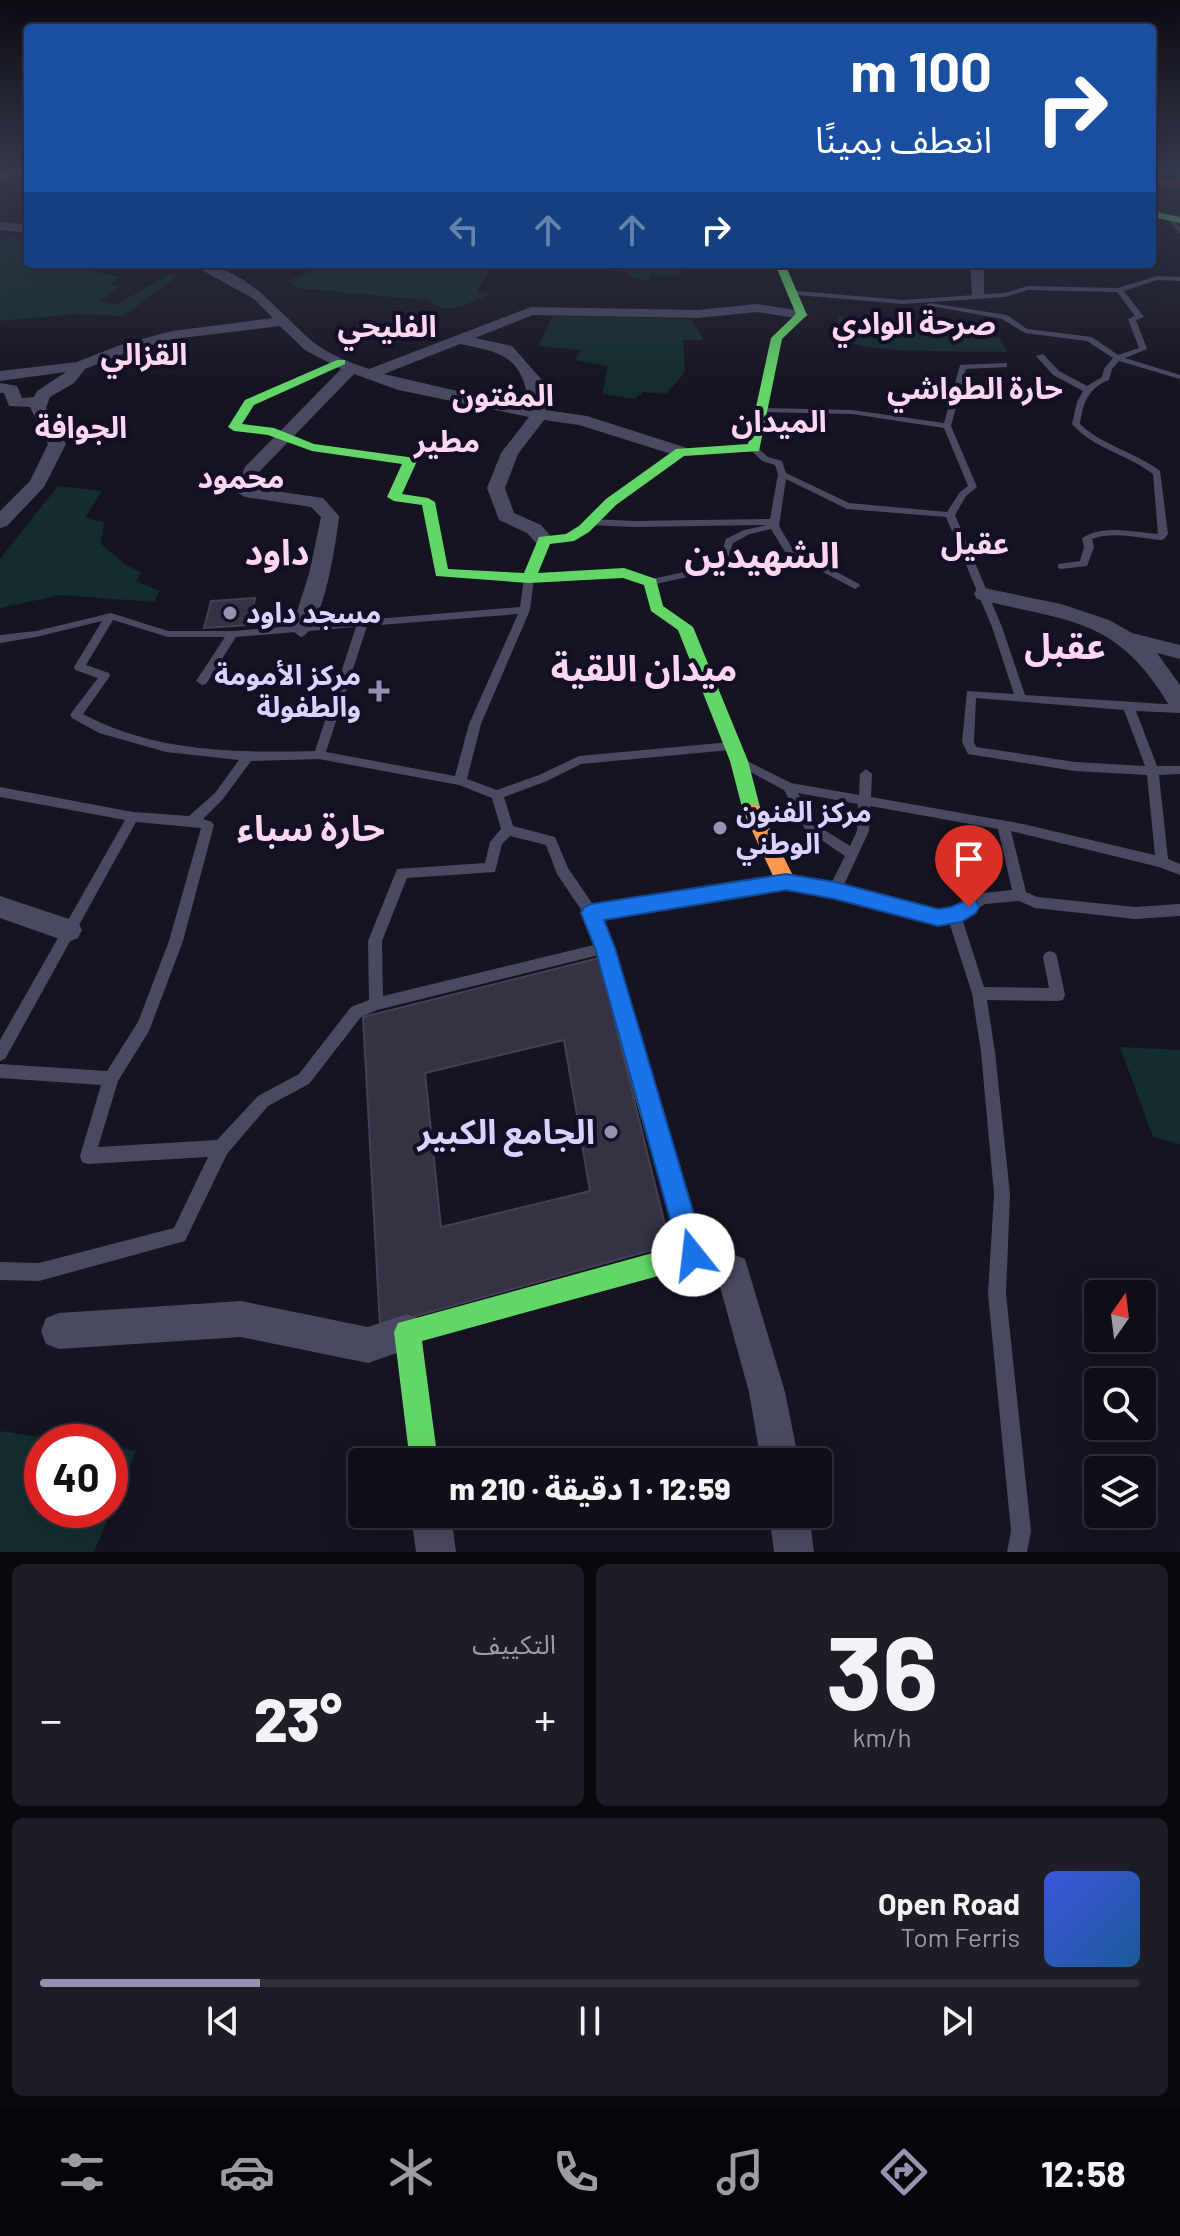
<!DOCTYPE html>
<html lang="ar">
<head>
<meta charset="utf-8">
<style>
  :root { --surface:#100f19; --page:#1e1d26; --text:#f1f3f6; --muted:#9c9ca2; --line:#302f38; --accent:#9591b1 }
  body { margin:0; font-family:Barlow,"Noto Sans Arabic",sans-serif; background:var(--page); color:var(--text); direction:rtl; height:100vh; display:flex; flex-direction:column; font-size:30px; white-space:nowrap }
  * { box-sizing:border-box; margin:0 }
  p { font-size:26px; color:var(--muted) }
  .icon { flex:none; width:44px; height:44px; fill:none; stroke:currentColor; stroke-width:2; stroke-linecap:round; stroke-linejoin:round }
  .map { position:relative; height:1552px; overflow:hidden; direction:ltr }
  .panel { display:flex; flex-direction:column; gap:12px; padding:12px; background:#09080e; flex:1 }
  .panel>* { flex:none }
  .hud { position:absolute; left:24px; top:24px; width:1132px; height:244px; border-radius:8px; box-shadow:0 8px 32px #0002,0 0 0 2px var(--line); direction:rtl; background:#1a4fa0; color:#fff; overflow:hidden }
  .needle { width:52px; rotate:14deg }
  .controls { position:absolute; left:1084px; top:1280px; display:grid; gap:16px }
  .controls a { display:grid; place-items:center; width:72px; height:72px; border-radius:8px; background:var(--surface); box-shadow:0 8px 32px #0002,0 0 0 2px var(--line); font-size:40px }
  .speed { position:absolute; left:24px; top:1424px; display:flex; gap:16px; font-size:40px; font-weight:700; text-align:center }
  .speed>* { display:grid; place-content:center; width:104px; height:104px; border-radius:50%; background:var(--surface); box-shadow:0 8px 32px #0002,0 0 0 2px var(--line); line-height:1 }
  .speed .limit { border:12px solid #d22; background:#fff; color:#111 }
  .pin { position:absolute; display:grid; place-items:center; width:68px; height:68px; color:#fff; margin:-82px -34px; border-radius:50% 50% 50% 0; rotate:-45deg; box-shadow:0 0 8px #0007 }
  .pin .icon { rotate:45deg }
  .me { position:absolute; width:88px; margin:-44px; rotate:344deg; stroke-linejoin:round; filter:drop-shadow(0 0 6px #0008) }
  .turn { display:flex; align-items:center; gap:28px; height:168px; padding:0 32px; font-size:36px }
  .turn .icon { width:104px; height:104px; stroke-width:2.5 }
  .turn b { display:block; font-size:56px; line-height:68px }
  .lanes { display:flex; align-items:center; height:76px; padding:0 32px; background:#0003; justify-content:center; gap:40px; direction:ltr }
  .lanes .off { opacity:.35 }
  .big { font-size:60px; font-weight:800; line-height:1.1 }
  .panel .widget { flex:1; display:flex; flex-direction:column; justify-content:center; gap:12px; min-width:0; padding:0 28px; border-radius:12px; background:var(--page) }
  .panel .dial { align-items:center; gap:0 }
  .dial b { font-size:104px; line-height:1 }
  .song { display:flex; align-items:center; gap:24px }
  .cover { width:96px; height:96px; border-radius:12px; background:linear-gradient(135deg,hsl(230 70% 55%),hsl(210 70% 35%)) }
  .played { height:8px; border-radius:4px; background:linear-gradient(90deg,var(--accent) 20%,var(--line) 20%) }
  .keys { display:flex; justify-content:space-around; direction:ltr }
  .heat { display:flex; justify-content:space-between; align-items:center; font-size:44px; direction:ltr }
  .panel .tiles { flex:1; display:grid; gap:12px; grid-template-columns:1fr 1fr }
  .widget:last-child { grid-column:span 2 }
  .trip { position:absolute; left:348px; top:1448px; width:484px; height:80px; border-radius:8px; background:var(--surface); box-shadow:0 8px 32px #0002,0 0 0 2px var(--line); font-weight:800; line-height:80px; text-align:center; direction:rtl }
  .menu { display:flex; height:128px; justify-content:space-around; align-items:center; background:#06060a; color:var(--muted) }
  .menu .icon { width:56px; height:56px }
  .menu .on { color:var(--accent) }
  .menu b { font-size:36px; color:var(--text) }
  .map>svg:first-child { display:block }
  .green { fill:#132c2d }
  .building { fill:#343243; stroke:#433f54; stroke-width:2; fill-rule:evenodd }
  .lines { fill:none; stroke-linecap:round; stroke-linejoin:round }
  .lane { fill:#4a4962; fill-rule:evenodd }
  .street { fill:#4a4962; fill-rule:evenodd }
  .fast { fill:#63d668; fill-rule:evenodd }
  .slow { fill:#ff974d; fill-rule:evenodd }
  .jam { fill:#b3261e; fill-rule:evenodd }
  .route { fill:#1a73e8; stroke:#114b97; stroke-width:2 }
  .poi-dot { fill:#9591b1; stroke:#130f26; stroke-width:3 }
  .labels { text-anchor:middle; stroke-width:8; stroke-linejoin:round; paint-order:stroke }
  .poi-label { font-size:28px; font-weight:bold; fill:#d9d4ff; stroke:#130f26; text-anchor:start }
  .far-district-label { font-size:30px; font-weight:bold; fill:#ffd6f0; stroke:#130f26 }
  .near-poi-label { font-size:34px; font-weight:bold; fill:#d9d4ff; stroke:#130f26; text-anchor:end }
  .district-label { font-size:36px; font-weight:bold; fill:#ffd6f0; stroke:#130f26 }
</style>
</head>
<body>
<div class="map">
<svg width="1180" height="1552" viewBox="0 0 1180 1552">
  <rect width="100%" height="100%" fill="#161421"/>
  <!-- green -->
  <g class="green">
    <path d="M13 235 21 236 11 242 28 241V264H95L88 270 121 277 110 284 119 287 99 301 116 305 170 274 179 275 123 316 76 314 0 321V240Z"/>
    <path d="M312 264H493L477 291 491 294C468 303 449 317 427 300L297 288 288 281 309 272Z"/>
    <path d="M558 264H698L696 267H684L679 277 652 274 649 280 628 277 629 272 559 267Z"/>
    <path d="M553 316 691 319 704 340H683L685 372 666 394 643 392 635 399 602 394 608 366 575 360 581 350 538 346Z"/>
    <path d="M838 317H865L1000 338 1007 352C978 351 865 354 846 340 839 335 840 325 838 317Z"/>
    <path d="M58 486 102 491 85 518 104 522 101 544 126 565 142 573 136 581 160 591 154 602 61 595 0 608V559Z"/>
    <path d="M1120 1047 1180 1050V1144L1153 1137Z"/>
    <path d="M0 1431 73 1442H42V1510H110V1447L136 1451 94 1552H0Z"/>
  </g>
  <!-- building -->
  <g class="building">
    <path d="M255 598 250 625 204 628 211 601Z"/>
    <path d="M599 958 670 1245 380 1326 363 1017ZM564 1040 590 1191 441 1227 425 1073Z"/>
  </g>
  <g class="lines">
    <!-- lane -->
    <g class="lane">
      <path d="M1169 215 1180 228V234L1166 217Z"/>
      <path d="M1157 276 1180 277V281L1157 280 1124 291 1144 317 1136 320 1147 349 1125 358 1180 375V379L1119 361 1112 369 1109 380C1088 388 1083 403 1080 424 1103 446 1135 452 1160 471L1168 534 1164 539 1161 540C1138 538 1114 531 1092 539L1094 547 1087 566 1061 569 1058 568V564L1080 561 1084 547 1082 538C1104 524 1133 532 1158 534L1153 474C1127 454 1094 449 1072 424L1077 402 1083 391 1053 375 1036 356 1043 354 1059 371 1087 386 1102 377 1104 369 1113 358 1087 341 1025 333 1002 319 926 305 930 303 1007 315 1027 329 1092 337 1118 355 1139 348 1128 319 1135 316 1117 292 1028 290 1005 297 903 304 797 295 794 293 797 291 903 300 1004 293 1028 286 1118 288Z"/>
      <path d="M1004 363H1007V367L966 369 951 426 977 487 966 496 955 515 1002 627 1025 695 1180 705V713L1136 711 1157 766H1180V774L1159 775 1168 859 1180 864V875L1159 867 1011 831 1026 892 1037 897 1135 907 1180 904V916L1135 919 1035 908 1019 901 985 904 962 918 984 987 1049 988 1043 957 1045 953 1050 951 1055 953 1057 957 1065 995 1063 1000 1058 1001 987 1000 995 1052 1010 1194 1006 1294 1031 1531 1027 1552H1007L1011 1531 988 1294 994 1194 981 1052 972 993 949 922 938 924 835 895 784 886 782 882 784 878 789 877 831 884 845 856 805 829 784 790 741 767 739 764 745 760 791 783 859 795 860 774 866 769 872 774 871 797 1023 824 1155 855 1147 775 1075 771 968 754 962 742 967 691 1014 694 992 627 946 517 847 509 786 479 779 526 792 548 859 584 860 586 855 589 785 552 771 529 750 534 733 543 724 569 651 585 647 584V580L717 565 726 539 744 530 767 525 635 527 590 525 585 522 590 519 635 521 770 519 778 474 775 465 762 461 751 450 750 448 754 445 768 457 782 461 786 473 849 503 947 512 960 492 968 486 944 428 852 414 760 412 756 410 760 408 852 410 944 423 960 365ZM976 698 1124 710 1145 766 1075 762 976 747 974 742ZM798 793 858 804 857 831 850 846 813 823ZM870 806 998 829 1012 890 983 893 952 911 938 912 843 887 869 831Z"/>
      <path d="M529 575 534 578 530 610 481 724 467 779 497 790 539 775 579 756 730 742 736 746 730 750 581 764 547 781 504 797 513 826 555 837 568 868 596 909 598 913 596 917 591 919 586 917 557 874 546 845 510 836 502 844 495 872 407 878 382 941 383 996 602 943 607 945 609 949 607 953 377 1010 361 1017 309 1084 268 1106 227 1154 185 1241 39 1281 0 1280V1262L39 1263 174 1228 208 1157 88 1164 82 1162 80 1156 101 1085 0 1078V1064L107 1071 138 1022 169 941 201 828 136 822 5 1059 0 1061V1040L125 820 0 797V787L133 812 189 816 215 793 239 760 166 752 99 733 72 718 70 715 72 712 98 678 75 670 74 667 102 621 36 637 0 643V635L36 631 111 613 168 631H233L520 607 524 578ZM518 614 469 724 455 776 326 752 367 626ZM113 620 168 637H225L196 681 202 685 206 684 236 637 356 627 315 751C236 753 153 752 83 714L110 676 109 673 86 665ZM319 759 459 785 492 798 501 829 490 842 485 863 397 869 368 941 369 1000 351 1007 299 1074 258 1096 217 1140 98 1147 118 1081 149 1031 183 941 214 825 212 822 203 819 223 799 251 761Z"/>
    </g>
    <!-- street -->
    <g class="street">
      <path d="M0 222 28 225V233L0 230Z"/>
      <path d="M191 264C246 264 276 311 313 342 328 354 351 363 369 369L531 307 698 310 757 304 802 311 809 315 802 319 757 312 698 318 533 315 475 338 512 346 541 379 546 410 587 416 687 448 690 452 681 457 579 425 544 420 518 454 505 488 514 513 541 525 554 540 544 546 537 544 527 533 499 520 487 488 501 453 529 417 398 390 354 374 259 472 255 488 323 498 339 516C337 539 323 631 301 637L291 630 309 574 321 517 311 507 245 497 236 492 245 467 341 369 305 350 280 326 173 339 130 351 85 369 74 383 50 397 46 408 66 444 44 487 7 526 0 528V511L30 481 48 444 30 407 9 406 4 393H0V383L17 386 22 398 34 397 37 391 66 372 0 381V371L77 362 120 345 172 331 273 318 254 299ZM460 344C506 353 522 357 530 408L384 374Z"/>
      <path d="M970 264H984V299L972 296Z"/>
      <path d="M984 588 1061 604 1109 620 1132 633 1180 645V659L1157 653 1180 685V712L1172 710C1117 616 1072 623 977 599L974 594 977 589Z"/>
      <path d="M0 896 78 922 82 930 78 938 68 942 0 918Z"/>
      <path d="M693 1238 745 1259 785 1392 799 1462H761L749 1392 719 1283 681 1267 676 1255 681 1243Z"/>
      <path d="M241 1301 368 1327 407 1314 420 1319 425 1332 420 1345 368 1363 241 1337 59 1349 46 1344 41 1331 46 1318 59 1313Z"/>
      <path d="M411 1514H451L456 1552H416Z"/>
      <path d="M769 1514H809L814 1552H774Z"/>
    </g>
    <!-- fast -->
    <g class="fast">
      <path d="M1152 211 1180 217V223L1152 217Z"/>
      <path d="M775 264H785L807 315 782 339 759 451 684 456 616 505 589 532 574 541 550 544 538 573 624 568 656 579 663 606 693 627 748 761 761 811 759 816H745L743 811 730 761 678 630 651 611 644 585 623 578 529 583 436 576 422 505 394 501 387 497 402 464 312 451 268 435 234 431 228 427 245 400 337 360H345V364L254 405 242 424 274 428 314 444 415 458 417 461 402 494 428 498 435 502 448 569 524 573 539 537 566 534 579 526 606 499 676 449 748 444 771 338 796 314Z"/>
      <path d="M648 1089 656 1092 660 1100 706 1255 702 1264 422 1341 438 1462H410L394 1332 398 1323 678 1246 636 1100 640 1092Z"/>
    </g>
    <!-- slow -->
    <g class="slow">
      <path d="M13 171H26L0 180V174Z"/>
      <path d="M752 804 759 806 761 811 796 882 793 888 604 919 615 948 660 1100 656 1108 648 1111 640 1108 636 1100 595 948 581 913 584 907 591 904 773 876 743 811 745 806Z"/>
    </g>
    <!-- jam -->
    <path class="jam" d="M1152 178 1180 182V188L1152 184Z"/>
  </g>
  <!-- sky -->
  <linearGradient id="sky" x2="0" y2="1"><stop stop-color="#0c0b12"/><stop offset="0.44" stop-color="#363a4e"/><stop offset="1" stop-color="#363a4e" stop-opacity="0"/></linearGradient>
  <rect width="1180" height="388" fill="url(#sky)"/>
  <!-- route -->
  <path class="route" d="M786 874 835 882 938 909 951 907 969 899 976 901 979 907 976 913 961 922 938 926 835 899 786 890 604 920 615 948 706 1255 702 1264 693 1268 684 1264 680 1255 595 948 581 913 584 907 591 904Z"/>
  <!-- markers -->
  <g class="poi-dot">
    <circle cx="230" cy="613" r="8"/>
    <path d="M375 679h8v8h8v8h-8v8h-8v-8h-8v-8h8z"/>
    <circle cx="720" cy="828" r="8"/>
    <circle cx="611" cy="1132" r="8"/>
  </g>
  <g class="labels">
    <!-- poi labels -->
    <g class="poi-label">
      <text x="246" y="623">مسجد داود</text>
      <text x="361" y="685" text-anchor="end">مركز الأمومة<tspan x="361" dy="32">والطفولة</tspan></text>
      <text x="736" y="822">مركز الفنون<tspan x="736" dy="32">الوطني</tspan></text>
    </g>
    <!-- far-district labels -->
    <g class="far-district-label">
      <text x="914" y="334">صرحة الوادي</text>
      <text x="387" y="337">الفليحي</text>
      <text x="144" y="365">القزالي</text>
      <text x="975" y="399">حارة الطواشي</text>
      <text x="503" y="406">المفتون</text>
      <text x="779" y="432">الميدان</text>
      <text x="81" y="438">الجوافة</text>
      <text x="447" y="452">مطير</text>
      <text x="241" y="488">محمود</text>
      <text x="975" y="554">عقيل</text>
    </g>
    <!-- near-poi labels -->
    <g class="near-poi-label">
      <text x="595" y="1144">الجامع الكبير</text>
    </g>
    <!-- district labels -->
    <g class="district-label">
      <text x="277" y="565">داود</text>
      <text x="762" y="568">الشهيدين</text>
      <text x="1065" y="659">عقبل</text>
      <text x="644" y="681">ميدان اللقية</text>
      <text x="311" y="841">حارة سباء</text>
    </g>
  </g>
</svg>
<div class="controls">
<a><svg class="needle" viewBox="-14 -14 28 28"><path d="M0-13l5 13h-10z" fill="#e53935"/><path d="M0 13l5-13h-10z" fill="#9c9ca2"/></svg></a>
<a><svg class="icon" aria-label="search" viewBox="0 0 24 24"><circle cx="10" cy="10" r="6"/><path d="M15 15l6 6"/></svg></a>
<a><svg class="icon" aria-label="layers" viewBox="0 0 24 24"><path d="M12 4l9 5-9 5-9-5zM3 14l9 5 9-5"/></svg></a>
</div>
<div class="speed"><div class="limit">40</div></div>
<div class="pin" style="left:969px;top:907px;background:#d93025"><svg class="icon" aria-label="arrive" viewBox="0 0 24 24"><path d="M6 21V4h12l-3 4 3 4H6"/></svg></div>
<svg class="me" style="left:693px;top:1255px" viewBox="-20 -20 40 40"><circle r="19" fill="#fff"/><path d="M0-13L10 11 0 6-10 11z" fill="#1a73e8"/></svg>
<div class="trip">12:59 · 1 دقيقة · 210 m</div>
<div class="hud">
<div class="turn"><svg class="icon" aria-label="right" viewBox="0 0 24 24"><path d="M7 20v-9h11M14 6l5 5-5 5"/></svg><div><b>100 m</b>انعطف يمينًا</div></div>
<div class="lanes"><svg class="icon off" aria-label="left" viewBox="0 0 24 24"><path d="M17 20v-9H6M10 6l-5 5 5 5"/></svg><svg class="icon off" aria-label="ahead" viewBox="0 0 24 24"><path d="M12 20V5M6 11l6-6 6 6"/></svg><svg class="icon off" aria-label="ahead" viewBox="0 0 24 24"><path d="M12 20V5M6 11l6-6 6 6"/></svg><svg class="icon" aria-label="right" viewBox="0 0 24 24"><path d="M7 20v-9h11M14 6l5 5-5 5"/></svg></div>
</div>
</div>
<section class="panel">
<div class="tiles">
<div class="widget dial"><b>36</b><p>km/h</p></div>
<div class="widget"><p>التكييف</p>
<div class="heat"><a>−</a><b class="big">23°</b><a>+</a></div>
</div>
<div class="widget">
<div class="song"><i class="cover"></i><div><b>Open Road</b><p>Tom Ferris</p></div></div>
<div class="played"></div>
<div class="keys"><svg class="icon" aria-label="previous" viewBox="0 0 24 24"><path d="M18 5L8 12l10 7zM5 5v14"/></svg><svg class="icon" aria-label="pause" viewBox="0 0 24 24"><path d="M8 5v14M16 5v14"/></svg><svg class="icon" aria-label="next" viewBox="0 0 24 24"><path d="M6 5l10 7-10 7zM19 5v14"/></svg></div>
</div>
</div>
</section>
<nav class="menu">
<b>12:58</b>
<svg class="icon on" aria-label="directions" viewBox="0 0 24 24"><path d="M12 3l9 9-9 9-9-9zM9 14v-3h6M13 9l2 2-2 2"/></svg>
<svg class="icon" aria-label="music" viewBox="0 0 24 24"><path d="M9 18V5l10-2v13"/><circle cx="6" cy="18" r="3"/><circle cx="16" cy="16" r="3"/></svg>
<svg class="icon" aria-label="phone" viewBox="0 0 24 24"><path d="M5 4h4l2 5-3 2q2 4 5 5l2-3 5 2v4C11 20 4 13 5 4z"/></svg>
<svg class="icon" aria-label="climate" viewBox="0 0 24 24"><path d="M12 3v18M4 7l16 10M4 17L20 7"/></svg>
<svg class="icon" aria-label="car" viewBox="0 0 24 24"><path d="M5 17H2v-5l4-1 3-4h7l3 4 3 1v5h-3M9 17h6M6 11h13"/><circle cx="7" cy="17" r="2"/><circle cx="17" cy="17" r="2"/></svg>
<svg class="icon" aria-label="filters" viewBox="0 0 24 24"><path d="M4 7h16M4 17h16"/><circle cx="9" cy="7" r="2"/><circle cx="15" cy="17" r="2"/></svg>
</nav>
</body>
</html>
